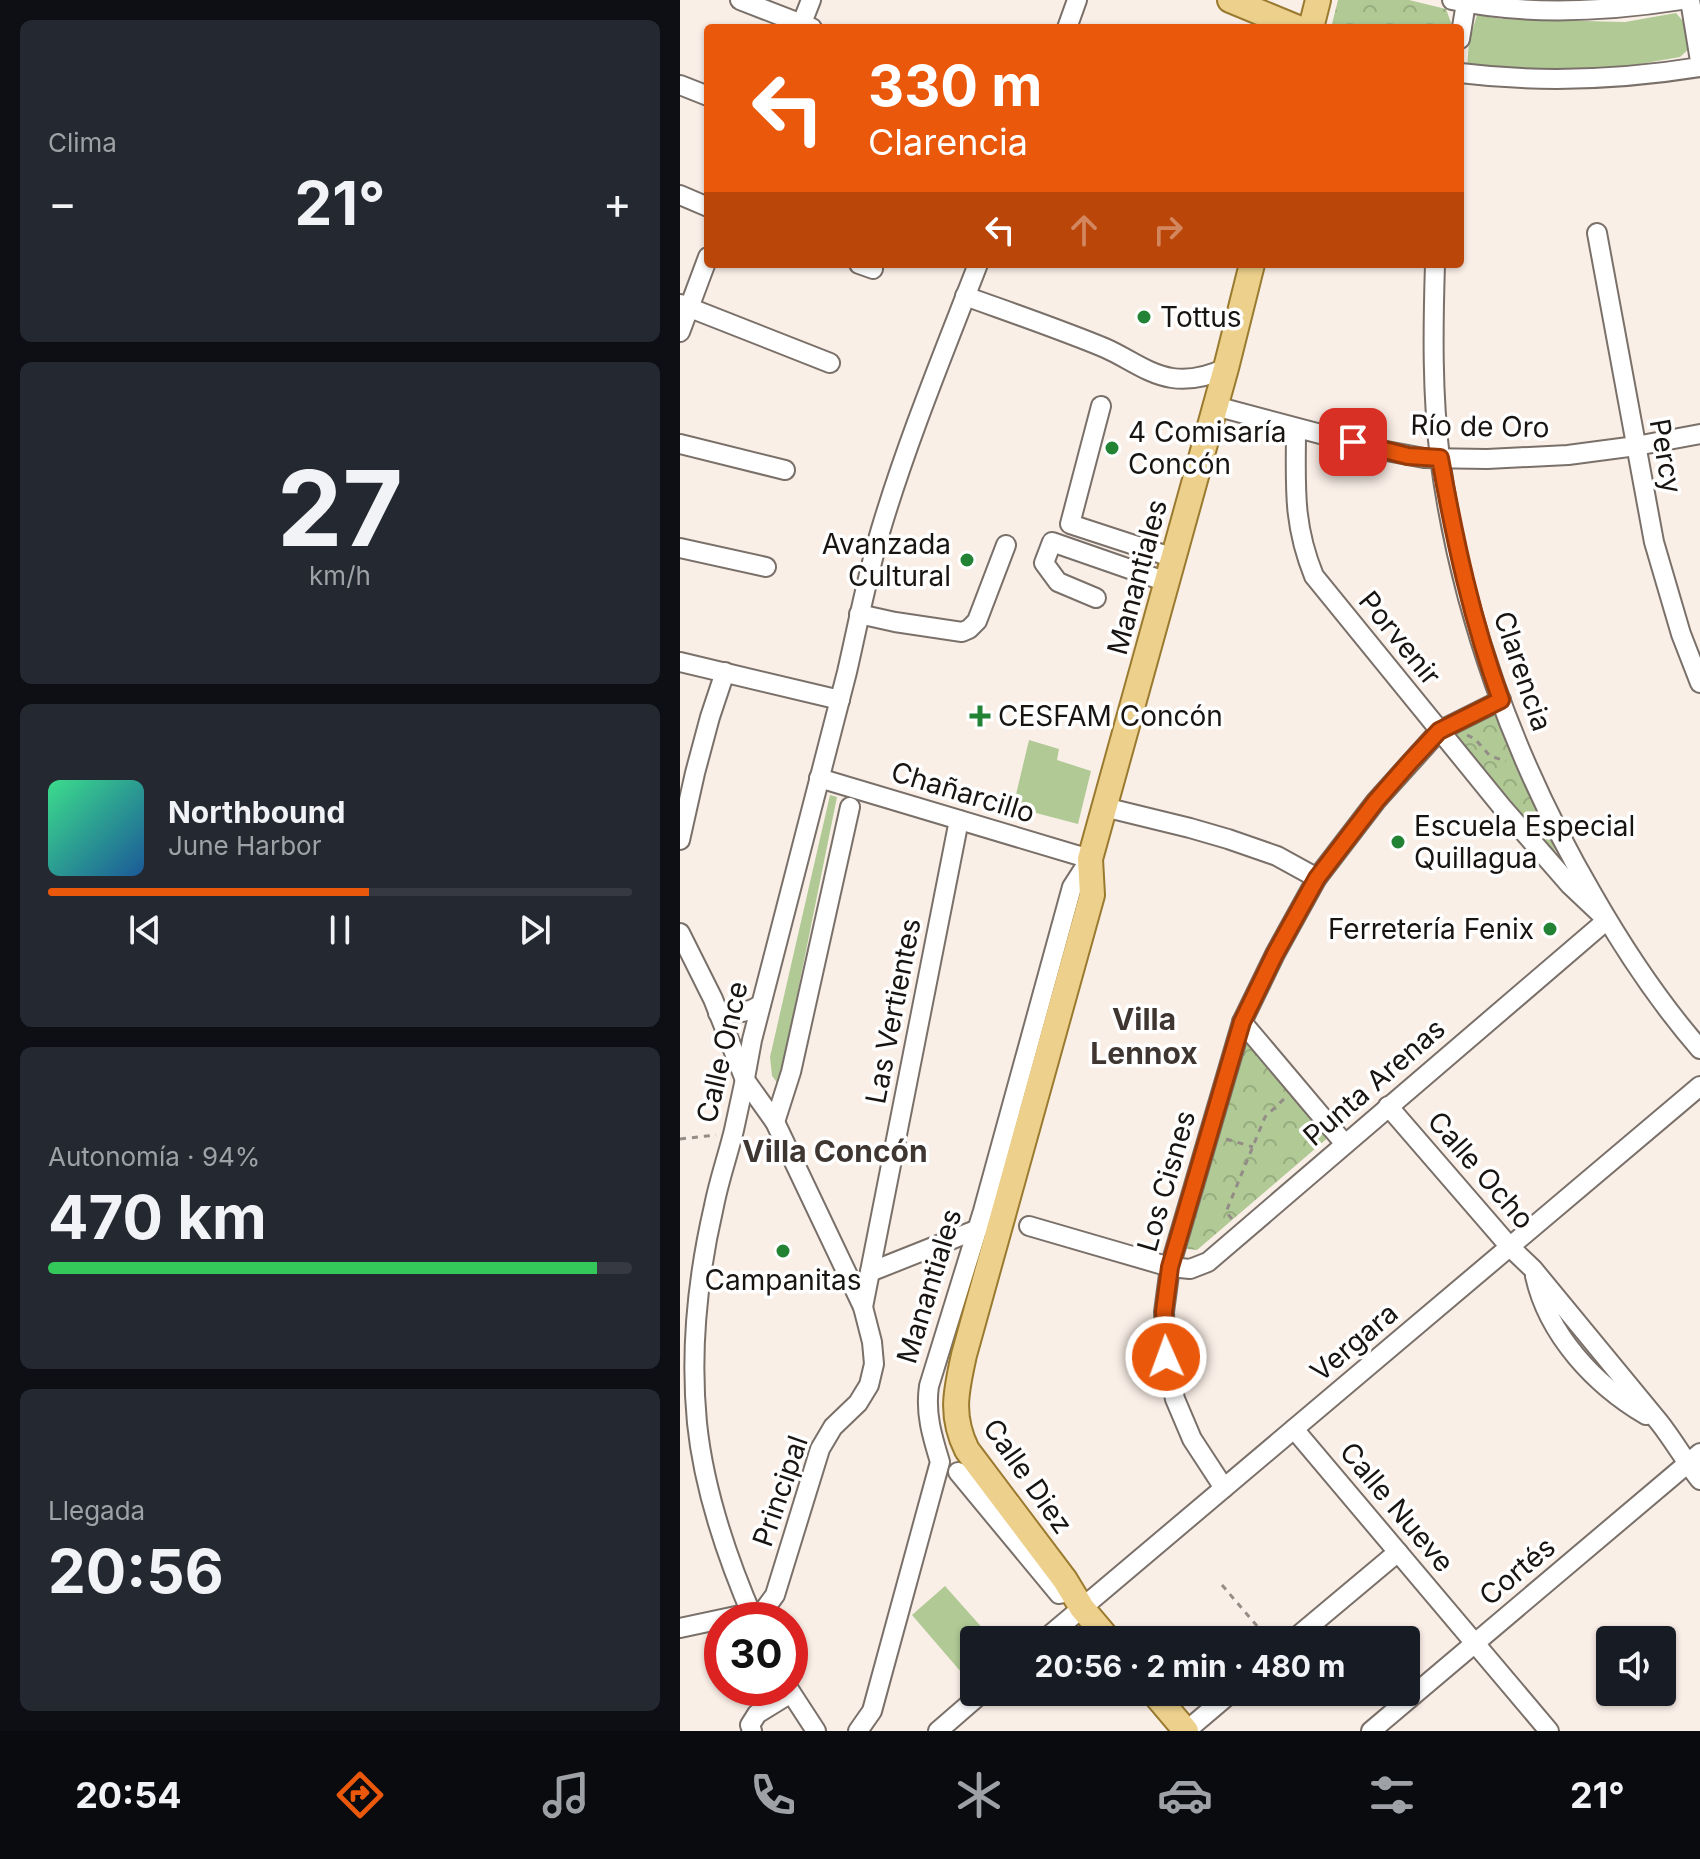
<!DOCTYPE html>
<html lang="es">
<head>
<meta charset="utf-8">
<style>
  :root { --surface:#171b24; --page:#242831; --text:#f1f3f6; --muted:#9ea1a6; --line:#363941; --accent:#ea580c }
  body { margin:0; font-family:Inter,sans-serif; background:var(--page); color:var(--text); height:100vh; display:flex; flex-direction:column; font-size:30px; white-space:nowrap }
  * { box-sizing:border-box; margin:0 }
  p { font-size:26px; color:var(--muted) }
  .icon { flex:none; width:44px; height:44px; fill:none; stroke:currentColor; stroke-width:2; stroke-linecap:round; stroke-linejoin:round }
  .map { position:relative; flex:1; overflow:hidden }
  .details { display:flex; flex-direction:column; gap:20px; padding:20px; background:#0d0f14; width:680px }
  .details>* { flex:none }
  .guide { position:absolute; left:24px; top:24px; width:760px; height:244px; border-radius:8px; box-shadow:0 2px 6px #0004; background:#ea580c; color:#fff; overflow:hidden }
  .fabs { position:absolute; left:916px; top:1626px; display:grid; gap:16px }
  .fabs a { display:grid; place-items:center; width:80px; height:80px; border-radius:8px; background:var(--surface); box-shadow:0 2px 6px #0004; font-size:40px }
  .speed { position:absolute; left:24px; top:1602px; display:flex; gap:16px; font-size:40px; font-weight:700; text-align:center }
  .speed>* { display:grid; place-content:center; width:104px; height:104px; border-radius:50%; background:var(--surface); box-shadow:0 2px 6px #0004; line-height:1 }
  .speed .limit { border:12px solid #d22; background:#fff; color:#111 }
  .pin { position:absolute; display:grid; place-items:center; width:68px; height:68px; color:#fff; margin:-34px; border-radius:16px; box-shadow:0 4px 12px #0006 }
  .me { position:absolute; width:88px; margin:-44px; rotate:358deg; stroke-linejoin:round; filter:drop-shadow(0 0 6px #0008) }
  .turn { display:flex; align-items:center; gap:28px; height:168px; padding:0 32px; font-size:36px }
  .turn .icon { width:104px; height:104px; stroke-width:2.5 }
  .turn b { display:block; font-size:56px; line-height:68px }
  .lanes { display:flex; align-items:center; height:76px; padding:0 32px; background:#0003; justify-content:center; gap:40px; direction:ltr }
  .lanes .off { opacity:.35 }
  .big { font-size:60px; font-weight:700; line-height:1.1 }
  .details .tile { flex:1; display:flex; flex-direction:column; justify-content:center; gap:12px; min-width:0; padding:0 28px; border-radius:12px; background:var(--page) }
  .details .dial { align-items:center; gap:0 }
  .dial b { font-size:104px; line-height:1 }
  .song { display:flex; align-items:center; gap:24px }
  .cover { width:96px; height:96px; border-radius:12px; background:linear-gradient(135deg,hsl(150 70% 55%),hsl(210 70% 35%)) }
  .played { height:8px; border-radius:4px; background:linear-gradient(90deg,var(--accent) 55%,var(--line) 55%) }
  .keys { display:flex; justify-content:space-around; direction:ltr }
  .heat { display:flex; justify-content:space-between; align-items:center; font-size:44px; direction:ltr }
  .charge { height:12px; border-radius:6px; background:linear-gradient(90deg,#34c759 94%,var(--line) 0) }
  .trip { position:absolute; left:280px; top:1626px; width:460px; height:80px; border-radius:8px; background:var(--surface); box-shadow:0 2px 6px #0004; font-weight:700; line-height:80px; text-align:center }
  .dock { display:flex; height:128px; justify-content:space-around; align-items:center; background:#090b0e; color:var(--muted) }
  .dock .icon { width:56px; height:56px }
  .dock .active { color:var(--accent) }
  .dock b { font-size:36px; color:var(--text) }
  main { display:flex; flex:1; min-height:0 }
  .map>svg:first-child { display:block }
  .green { fill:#b0c995 }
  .park { fill:url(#park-crowns) }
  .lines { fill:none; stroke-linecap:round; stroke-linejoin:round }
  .minor-casing { stroke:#7a706a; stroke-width:22 }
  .major-casing { stroke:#9a7a2f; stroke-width:28 }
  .path { stroke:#948d87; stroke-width:3; stroke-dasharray:6 6; stroke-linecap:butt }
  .minor { stroke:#fff; stroke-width:18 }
  .major { stroke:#ecd08c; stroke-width:24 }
  .route-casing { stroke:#983908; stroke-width:20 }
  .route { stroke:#ea580c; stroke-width:14 }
  .poi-dot { fill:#238335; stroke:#fff; stroke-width:3 }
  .labels { text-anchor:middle; stroke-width:7; stroke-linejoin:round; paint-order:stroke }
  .poi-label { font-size:28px; fill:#181412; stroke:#fff; text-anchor:start }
  .street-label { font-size:28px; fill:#181412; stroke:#fff }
  .neighbourhood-label { font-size:30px; font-weight:bold; fill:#3f3631; stroke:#fff }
</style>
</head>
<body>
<main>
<section class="details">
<div class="tile"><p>Clima</p>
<div class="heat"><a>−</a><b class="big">21°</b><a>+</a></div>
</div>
<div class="tile dial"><b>27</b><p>km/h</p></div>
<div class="tile">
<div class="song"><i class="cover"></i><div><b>Northbound</b><p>June Harbor</p></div></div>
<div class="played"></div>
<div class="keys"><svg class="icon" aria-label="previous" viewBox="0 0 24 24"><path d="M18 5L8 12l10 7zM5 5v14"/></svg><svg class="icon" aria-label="pause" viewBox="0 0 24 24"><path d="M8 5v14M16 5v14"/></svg><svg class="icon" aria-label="next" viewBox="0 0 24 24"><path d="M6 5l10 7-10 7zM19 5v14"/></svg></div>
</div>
<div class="tile"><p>Autonomía · 94%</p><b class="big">470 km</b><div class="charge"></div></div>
<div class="tile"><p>Llegada</p><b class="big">20:56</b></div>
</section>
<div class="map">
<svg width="1020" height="1731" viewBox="0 0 1020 1731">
  <defs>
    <pattern id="park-crowns" width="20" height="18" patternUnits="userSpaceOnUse" patternTransform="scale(2)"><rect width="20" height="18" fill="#b0c995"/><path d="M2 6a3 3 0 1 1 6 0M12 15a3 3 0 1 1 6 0" fill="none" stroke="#97ac7f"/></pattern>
  </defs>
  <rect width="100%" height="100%" fill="#faefe7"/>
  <!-- green -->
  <g class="green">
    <path d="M996 13 1008 27 1011 47 1000 57 931 69 838 73 787 68 789 42 797 15 821 19 945 22Z"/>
    <path d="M349 740 379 749 377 760 411 771 398 824 333 807Z"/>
    <path d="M150 795 157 797 99 1085 92 1076 90 1057Z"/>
    <path d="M265 1586 313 1640H294V1661L281 1672 232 1615Z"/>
  </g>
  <!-- park -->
  <g class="park">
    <path d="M658 0H729L766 9 773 28H651Z"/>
    <path d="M820 710 878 858 775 733Z"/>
    <path d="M574 1042 650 1136 517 1250 508 1249 501 1243 559 1046Z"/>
  </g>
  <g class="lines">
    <defs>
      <g id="minor">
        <path d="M60 0 132 28"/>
        <path d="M772 0C847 16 925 12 1001 0"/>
        <path d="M1010 0 1020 61"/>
        <path d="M120 28 131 0"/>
        <path d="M387 28 397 0"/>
        <path d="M780 39 786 3"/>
        <path d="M780 73C861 83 940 80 1020 67"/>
        <path d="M0 85 28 96"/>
        <path d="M0 195 28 207"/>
        <path d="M917 233 974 542 1001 634 1020 683"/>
        <path d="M179 264 193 269"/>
        <path d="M755 264C753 328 752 394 760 458 780 611 835 762 913 895 944 949 979 1002 1020 1049"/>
        <path d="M285 296C332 313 379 329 425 348 448 358 467 374 492 378 512 381 529 376 546 368"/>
        <path d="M0 304 150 363"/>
        <path d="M0 332 28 257"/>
        <path d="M421 406 390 524 494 558"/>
        <path d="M535 406 701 450 744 458 807 459 888 455 956 446 1020 434"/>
        <path d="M0 444 105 470"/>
        <path d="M0 548 86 567"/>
        <path d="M416 598 378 582 364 563 372 542 487 582"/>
        <path d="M179 614 215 622 282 632 289 629 297 621 326 545"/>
        <path d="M0 662 160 700"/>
        <path d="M139 778 410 859 392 887 303 1211 249 1386C245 1413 252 1436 260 1462L192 1711 178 1731"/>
        <path d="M424 807 510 828 548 839 597 856 637 878"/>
        <path d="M0 840 15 773 30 717 45 672"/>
        <path d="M0 933 33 999 65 1080 95 1122 183 1307 192 1342 194 1364 189 1385 178 1403 153 1427 140 1449 95 1595 84 1610 0 1628"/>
        <path d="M38 1013C54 1013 69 1014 81 1004"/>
        <path d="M562 1022 665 1144"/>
        <path d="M708 1106 830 1247 853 1269 979 1422C994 1441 1005 1461 1020 1480"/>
        <path d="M95 1122 111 1072 170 807"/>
        <path d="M349 1226 490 1267 510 1269 528 1262 927 920 890 885 822 807 634 576C612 522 616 484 616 428"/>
        <path d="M190 1272 298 1229"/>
        <path d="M855 1276C868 1335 915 1385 966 1415"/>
        <path d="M183 1307 279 820"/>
        <path d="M614 1429 869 1731"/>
        <path d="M278 1472 379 1594 393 1591"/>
        <path d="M544 1488 512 1439 495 1399 486 1357 484 1312 490 1267 562 1022 595 954 637 878 696 801 759 731 821 700"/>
        <path d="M74 1620C47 1558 24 1491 17 1423 10 1351 18 1275 34 1206 39 1180 48 1155 54 1130 61 1100 67 1070 72 1040L167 672C178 624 187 576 201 529 228 439 264 352 298 264"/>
        <path d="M364 1640 1020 1086"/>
        <path d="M613 1640 718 1552"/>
        <path d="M108 1688 136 1731"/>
        <path d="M72 1731 70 1725 77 1714 111 1693"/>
        <path d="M258 1731 303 1692"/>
        <path d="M506 1731 552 1692"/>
        <path d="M691 1731 1020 1453"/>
      </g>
      <g id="major">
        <path d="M550 0 618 28"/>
        <path d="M631 28 638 0"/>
        <path d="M429 1640 402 1608 385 1580 287 1450C270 1416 276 1391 284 1355L412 895 410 859 546 368 572 264"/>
        <path d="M473 1692 506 1731"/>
      </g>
    </defs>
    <!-- minor casing -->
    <use href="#minor" class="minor-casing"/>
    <!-- major casing -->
    <use href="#major" class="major-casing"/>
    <!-- path -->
    <g class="path">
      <path d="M787 735 795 739 810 756 826 761"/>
      <path d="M0 1139 36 1135"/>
      <path d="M546 1139 573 1147"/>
      <path d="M552 1219 546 1212 585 1117 605 1098"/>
      <path d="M542 1585 589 1640"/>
      <path d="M110 1657 122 1678"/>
    </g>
    <!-- minor -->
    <use href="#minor" class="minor"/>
    <!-- major -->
    <use href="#major" class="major"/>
  </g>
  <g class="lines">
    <defs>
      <path id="route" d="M486 1357 484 1312 490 1267 562 1022 595 954 637 878 696 801 731 761 759 731 821 700C792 621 775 541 760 458L728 456 673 442"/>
    </defs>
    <!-- route casing -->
    <use href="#route" class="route-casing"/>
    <!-- route -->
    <use href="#route" class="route"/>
  </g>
  <!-- markers -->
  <g class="poi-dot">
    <circle cx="464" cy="317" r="8"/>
    <circle cx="432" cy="448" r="8"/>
    <circle cx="287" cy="560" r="8"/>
    <path d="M296 704h8v8h8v8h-8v8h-8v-8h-8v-8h8z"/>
    <circle cx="718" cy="842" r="8"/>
    <circle cx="870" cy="929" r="8"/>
    <circle cx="103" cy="1251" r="8"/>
  </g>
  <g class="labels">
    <!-- poi labels -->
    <g class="poi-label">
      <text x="480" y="327">Tottus</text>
      <text x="448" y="442">4 Comisaría<tspan x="448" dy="32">Concón</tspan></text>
      <text x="271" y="554" text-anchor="end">Avanzada<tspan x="271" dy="32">Cultural</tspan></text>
      <text x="318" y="726">CESFAM Concón</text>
      <text x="734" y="836">Escuela Especial<tspan x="734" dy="32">Quillagua</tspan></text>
      <text x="854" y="939" text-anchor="end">Ferretería Fenix</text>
      <text x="103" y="1290" text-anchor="middle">Campanitas</text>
    </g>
    <!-- street labels -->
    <g class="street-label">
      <text transform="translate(800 426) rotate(1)" y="10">Río de Oro</text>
      <text transform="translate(986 456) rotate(80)" y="10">Percy</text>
      <text transform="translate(457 577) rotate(-75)" y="10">Manantiales</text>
      <text transform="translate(720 638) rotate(51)" y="10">Porvenir</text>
      <text transform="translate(843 671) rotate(71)" y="10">Clarencia</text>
      <text transform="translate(283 792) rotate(17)" y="10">Chañarcillo</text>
      <text transform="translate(213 1011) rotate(-79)" y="10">Las Vertientes</text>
      <text transform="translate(42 1052) rotate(-77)" y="10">Calle Once</text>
      <text transform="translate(694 1082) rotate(-41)" y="10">Punta Arenas</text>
      <text transform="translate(801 1170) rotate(49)" y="10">Calle Ocho</text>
      <text transform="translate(486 1181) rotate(-74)" y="10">Los Cisnes</text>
      <text transform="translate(249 1286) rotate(-73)" y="10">Manantiales</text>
      <text transform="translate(674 1342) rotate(-40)" y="10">Vergara</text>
      <text transform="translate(348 1476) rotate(55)" y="10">Calle Diez</text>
      <text transform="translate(100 1491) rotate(-71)" y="10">Principal</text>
      <text transform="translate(717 1507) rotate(50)" y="10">Calle Nueve</text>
      <text transform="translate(837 1571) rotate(-40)" y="10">Cortés</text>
    </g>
    <!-- neighbourhood labels -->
    <g class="neighbourhood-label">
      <text x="464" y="1030">Villa<tspan x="464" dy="34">Lennox</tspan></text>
      <text x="155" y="1162">Villa Concón</text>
    </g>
  </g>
</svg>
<div class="fabs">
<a><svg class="icon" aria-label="sound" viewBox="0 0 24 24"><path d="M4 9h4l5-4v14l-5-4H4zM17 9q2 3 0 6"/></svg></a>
</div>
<div class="speed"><div class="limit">30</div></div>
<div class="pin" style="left:673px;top:442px;background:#d93025"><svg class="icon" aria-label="arrive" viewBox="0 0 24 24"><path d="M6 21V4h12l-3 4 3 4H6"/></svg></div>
<svg class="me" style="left:486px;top:1357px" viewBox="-20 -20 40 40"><circle r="17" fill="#ea580c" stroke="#fff" stroke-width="3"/><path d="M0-11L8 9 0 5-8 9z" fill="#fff"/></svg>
<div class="trip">20:56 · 2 min · 480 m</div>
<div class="guide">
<div class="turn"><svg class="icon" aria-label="left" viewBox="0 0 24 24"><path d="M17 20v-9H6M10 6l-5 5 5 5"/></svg><div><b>330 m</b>Clarencia</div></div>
<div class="lanes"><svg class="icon" aria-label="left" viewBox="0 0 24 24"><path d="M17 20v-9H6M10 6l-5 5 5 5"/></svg><svg class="icon off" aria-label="ahead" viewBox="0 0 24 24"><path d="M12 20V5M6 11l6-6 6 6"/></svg><svg class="icon off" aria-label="right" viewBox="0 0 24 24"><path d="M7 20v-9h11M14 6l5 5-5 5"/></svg></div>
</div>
</div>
</main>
<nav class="dock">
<b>20:54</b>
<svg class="icon active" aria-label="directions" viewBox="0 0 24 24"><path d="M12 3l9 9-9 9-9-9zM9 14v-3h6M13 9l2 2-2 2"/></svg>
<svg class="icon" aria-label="music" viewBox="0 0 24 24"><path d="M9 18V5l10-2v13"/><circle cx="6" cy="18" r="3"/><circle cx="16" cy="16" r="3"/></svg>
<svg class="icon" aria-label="phone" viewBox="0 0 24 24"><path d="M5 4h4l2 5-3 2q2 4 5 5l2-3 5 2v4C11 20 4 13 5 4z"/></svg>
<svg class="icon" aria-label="climate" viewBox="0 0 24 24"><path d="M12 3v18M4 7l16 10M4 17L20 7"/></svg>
<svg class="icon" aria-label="car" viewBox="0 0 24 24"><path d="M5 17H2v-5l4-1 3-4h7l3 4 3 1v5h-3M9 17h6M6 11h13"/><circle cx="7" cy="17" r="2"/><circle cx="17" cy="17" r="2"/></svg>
<svg class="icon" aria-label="filters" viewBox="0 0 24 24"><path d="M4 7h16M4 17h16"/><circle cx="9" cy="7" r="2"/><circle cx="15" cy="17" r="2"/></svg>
<b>21°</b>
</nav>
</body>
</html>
